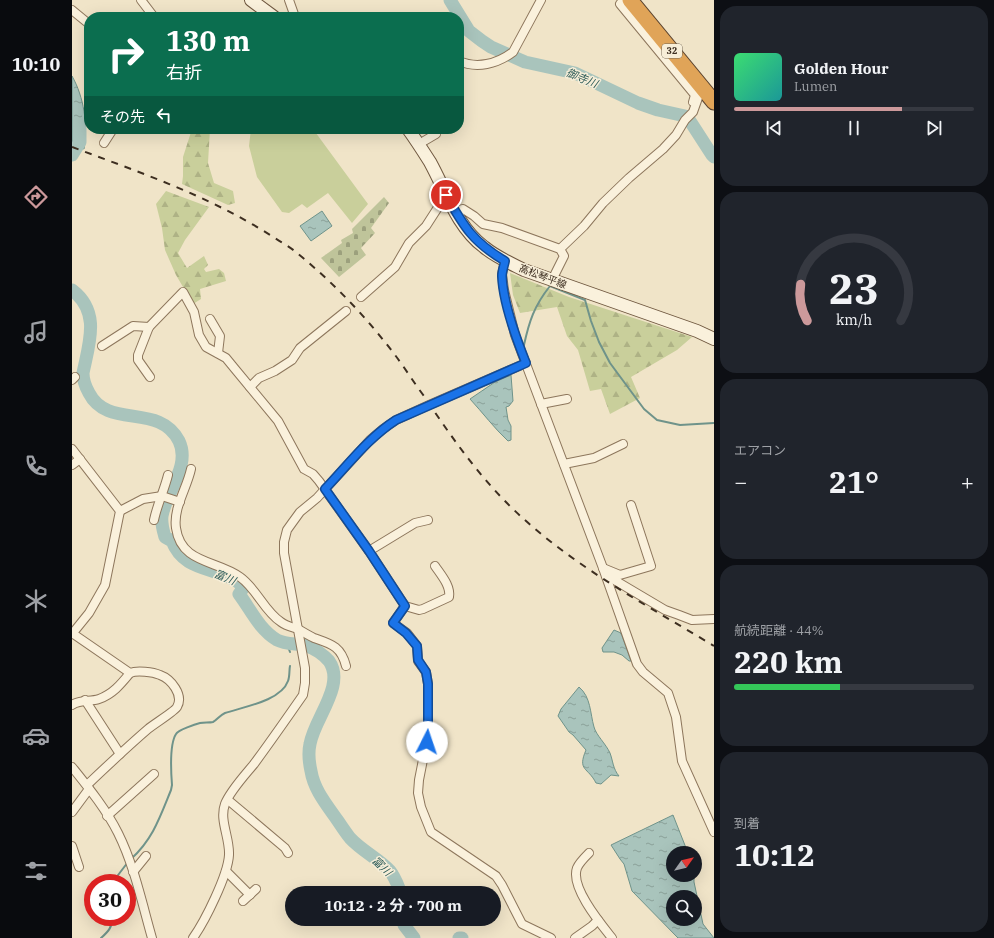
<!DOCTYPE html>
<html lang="ja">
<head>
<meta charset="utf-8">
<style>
  :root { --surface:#171b24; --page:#20242c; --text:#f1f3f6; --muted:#9ea1a6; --line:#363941; --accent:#cc999b }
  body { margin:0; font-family:"IBM Plex Serif","Noto Sans JP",serif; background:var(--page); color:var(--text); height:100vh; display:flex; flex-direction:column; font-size:15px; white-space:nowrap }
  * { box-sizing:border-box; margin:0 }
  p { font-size:13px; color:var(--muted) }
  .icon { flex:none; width:22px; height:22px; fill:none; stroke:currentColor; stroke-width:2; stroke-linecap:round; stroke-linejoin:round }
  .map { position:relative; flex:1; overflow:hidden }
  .drawer { display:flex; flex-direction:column; gap:6px; padding:6px; background:#0d0f14; width:280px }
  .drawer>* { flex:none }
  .top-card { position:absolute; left:12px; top:12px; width:380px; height:122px; border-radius:16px; box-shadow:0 4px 16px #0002; background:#0b6e4f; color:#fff; overflow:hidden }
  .needle { width:26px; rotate:56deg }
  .tools { position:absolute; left:594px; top:846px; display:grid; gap:8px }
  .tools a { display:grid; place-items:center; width:36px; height:36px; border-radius:50%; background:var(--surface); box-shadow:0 4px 16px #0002; font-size:20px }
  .speed { position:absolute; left:12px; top:874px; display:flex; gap:8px; font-size:20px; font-weight:700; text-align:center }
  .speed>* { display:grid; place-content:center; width:52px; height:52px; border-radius:50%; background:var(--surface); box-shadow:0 4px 16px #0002; line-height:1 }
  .speed .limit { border:6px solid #d22; background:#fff; color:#111 }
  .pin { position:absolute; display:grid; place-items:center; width:34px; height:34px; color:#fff; margin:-17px; border:2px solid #fff; border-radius:50%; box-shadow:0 1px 4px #0007 }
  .me { position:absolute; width:44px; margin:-22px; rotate:4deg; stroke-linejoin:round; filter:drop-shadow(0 0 3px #0008) }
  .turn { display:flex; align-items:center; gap:14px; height:84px; padding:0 16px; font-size:18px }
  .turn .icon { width:52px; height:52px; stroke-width:2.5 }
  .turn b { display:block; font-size:28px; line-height:34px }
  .then { display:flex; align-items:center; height:38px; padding:0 16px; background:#0003; gap:8px; font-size:15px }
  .big { font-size:30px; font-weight:700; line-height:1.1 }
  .drawer .widget { flex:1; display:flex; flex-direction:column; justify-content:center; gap:6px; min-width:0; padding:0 14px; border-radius:16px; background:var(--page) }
  .drawer .dial { align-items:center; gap:0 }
  .dial svg { height:104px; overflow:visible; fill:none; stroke:var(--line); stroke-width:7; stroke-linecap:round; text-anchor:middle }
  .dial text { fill:var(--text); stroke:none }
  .song { display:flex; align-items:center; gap:12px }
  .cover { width:48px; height:48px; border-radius:6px; background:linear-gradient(135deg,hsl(140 70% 55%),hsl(180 70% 35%)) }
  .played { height:4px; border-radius:2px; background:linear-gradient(90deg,var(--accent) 70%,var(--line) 70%) }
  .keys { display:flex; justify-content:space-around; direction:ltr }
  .heat { display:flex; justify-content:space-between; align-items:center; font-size:22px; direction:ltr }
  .charge { height:6px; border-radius:3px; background:linear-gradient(90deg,#34c759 44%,var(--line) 0) }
  .trip { position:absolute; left:213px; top:886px; width:216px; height:40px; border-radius:20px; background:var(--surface); box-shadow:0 4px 16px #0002; font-weight:700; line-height:40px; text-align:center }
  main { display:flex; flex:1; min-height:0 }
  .tabs { display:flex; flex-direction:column; width:72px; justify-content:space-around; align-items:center; background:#090b0e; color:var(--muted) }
  .tabs .icon { width:28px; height:28px }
  .tabs .current { color:var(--accent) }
  .tabs b { font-size:18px; color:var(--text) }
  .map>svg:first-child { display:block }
  .grass { fill:#c9cf9b }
  .forest { fill:url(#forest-firs) }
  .cemetery { fill:url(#cemetery-stones) }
  .water { fill:url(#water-ripples); stroke:#6f938a; fill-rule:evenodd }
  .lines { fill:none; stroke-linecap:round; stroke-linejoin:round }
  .stream { stroke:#6f938a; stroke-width:2 }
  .river { stroke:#a9c4bc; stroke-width:13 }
  .street-casing { stroke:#8d765c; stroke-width:10 }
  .secondary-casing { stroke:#6f573f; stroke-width:14 }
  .highway-casing { stroke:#5b4430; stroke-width:17 }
  .street { stroke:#faf1dc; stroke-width:8 }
  .secondary { stroke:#faf1dc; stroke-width:12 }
  .highway { stroke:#e0a458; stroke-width:15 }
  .rail { stroke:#3d2e20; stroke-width:2; stroke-dasharray:7 7; stroke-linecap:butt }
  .route-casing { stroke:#114b97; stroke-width:10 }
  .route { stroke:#1a73e8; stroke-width:7 }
  .labels { text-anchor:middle; stroke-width:3; stroke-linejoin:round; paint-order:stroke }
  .shield { fill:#f7eed8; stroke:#756857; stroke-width:1 }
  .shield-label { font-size:9px; font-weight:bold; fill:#3d2e20 }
  .street-label { font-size:10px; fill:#3d2e20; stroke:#f7eed8 }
  .water-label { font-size:11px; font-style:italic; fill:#2f5d5a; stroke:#f7eed8 }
</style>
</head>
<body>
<main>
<nav class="tabs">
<b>10:10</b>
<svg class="icon current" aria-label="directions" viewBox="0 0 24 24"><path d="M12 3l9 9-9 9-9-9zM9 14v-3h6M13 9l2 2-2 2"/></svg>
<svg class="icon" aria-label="music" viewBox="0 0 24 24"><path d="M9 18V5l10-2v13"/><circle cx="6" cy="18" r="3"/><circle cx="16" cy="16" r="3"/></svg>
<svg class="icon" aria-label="phone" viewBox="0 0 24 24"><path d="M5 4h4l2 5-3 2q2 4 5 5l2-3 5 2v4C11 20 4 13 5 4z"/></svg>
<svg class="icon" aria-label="climate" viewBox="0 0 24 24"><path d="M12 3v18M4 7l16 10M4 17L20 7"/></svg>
<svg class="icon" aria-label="car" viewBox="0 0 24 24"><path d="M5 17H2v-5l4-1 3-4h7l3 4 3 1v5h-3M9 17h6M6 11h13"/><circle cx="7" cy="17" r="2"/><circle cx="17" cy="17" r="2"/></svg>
<svg class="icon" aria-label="filters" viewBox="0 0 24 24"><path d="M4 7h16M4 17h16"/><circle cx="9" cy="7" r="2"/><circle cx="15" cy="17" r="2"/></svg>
</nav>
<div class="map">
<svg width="642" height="938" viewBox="0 0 642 938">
  <defs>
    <pattern id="forest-firs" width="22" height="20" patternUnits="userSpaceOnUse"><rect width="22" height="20" fill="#c9cf9b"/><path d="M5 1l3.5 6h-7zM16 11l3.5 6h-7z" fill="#aeb285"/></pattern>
    <pattern id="cemetery-stones" width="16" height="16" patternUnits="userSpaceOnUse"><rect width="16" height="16" fill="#bfc49a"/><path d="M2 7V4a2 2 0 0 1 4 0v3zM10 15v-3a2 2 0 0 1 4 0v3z" fill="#9ca07d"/></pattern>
    <pattern id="water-ripples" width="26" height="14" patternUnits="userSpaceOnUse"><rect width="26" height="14" fill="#a9c4bc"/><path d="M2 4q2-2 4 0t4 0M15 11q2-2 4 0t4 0" fill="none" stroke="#8ba098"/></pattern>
  </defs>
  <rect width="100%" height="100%" fill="#f0e4c8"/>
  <!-- grass -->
  <path class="grass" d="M179 129H241L296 204 280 223 256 193 235 208 230 204 217 213 210 212 185 177 177 146Z"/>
  <!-- forest -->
  <g class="forest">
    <path d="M120 129H138L136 163 142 183 161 191 163 203 156 205 110 184 111 176V157Z"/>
    <path d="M94 191 137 207 113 240 106 253 115 268 132 256 136 265 132 269 134 272 147 269 152 273 154 281 128 289 129 299 121 304 104 275 93 250 90 228 84 204Z"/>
    <path d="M438 273 497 297 620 337 605 350 559 377 568 398 538 414 529 389 518 391 506 350 495 336 485 307 448 313 441 295Z"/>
  </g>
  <!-- cemetery -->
  <path class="cemetery" d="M312 197 317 203 299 228 303 233 289 248 294 255 267 277 249 258 270 243 269 240 281 233 280 229Z"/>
  <!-- water -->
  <g class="water">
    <path d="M0 76C12 97 16 125 12 149L0 144Z"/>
    <path d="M250 211 260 226 239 241 228 226Z"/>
    <path d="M439 375 441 401 437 406 434 407 436 420 439 426V440L436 441C422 428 411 413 398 399L423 382Z"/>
    <path d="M542 630 549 633 559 661H557L550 655 542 652H531L530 648Z"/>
    <path d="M507 687C519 697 518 713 522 727 524 735 534 744 538 753 541 761 541 769 547 776L539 775 529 784 524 783C516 767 505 771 514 750L501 735 497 732 486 716 489 709Z"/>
    <path d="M601 815 616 853H601V875H622V882L631 924 642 938H606L560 891 552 864 548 859 539 845ZM601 897H623V919H601Z"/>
  </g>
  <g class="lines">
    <!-- stream -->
    <g class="stream">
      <path d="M638 152 642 148"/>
      <path d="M452 345C457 322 462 306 478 286L513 300 519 321 527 342 538 363 572 409 585 420 608 425 642 423"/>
      <path d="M215 644 218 652"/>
      <path d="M59 859C81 839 88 817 99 790L100 785C99 772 97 745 104 734 106 730 124 724 128 723 132 722 137 723 141 722 145 720 148 715 153 713 171 707 209 701 216 681 218 676 217 670 218 666"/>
      <path d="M40 883 56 862"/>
      <path d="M29 938C37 931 40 927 41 917"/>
    </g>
    <!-- river -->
    <g class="river">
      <path d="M378 0 397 31 410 41 419 47 453 62 503 73 566 103 586 110 613 116 618 121 640 155 642 157"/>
      <path d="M0 155 8 142V129"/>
      <path d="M0 290C29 312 17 343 11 373 11 381 13 386 17 393 36 430 87 402 107 441 119 466 94 492 90 516 89 524 91 530 93 537L100 541C113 575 149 565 172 587L167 594C179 610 187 629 205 640 215 645 225 643 235 646 242 648 252 655 257 661 274 685 242 719 238 744 236 753 237 762 239 771 242 790 255 805 266 821 270 827 274 833 278 838 290 851 307 859 318 871 323 877 326 886 329 893"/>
      <path d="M332 919V925L342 938"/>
      <path d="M387 938H390"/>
    </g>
    <defs>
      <g id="street">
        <path d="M69 0 82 17"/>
        <path d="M217 0 223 17"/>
        <path d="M551 0 548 4 623 95 621 102"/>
        <path d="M0 10 17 24"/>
        <path d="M387 61C405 69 425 64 441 52L469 0"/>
        <path d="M32 143 41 129"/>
        <path d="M347 144 364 134 360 129"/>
        <path d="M383 211 391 209 402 216 411 224 430 228 488 249 492 256 480 280"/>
        <path d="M488 249 512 226 531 203 557 178 591 149 604 135 613 120 621 112 627 95 633 91"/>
        <path d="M433 261 430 274 432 290 443 335 531 568 565 664 571 672 596 693 604 717 610 761 642 832"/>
        <path d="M289 297 323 267 337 243 354 226 374 195"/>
        <path d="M138 319 148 336 146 353"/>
        <path d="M30 346 61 326 77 327"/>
        <path d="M78 377 66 360V355L77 327 111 292 122 312 127 335 134 347 154 358 163 369 206 421 232 469 241 474 247 481 297 551 333 606 321 623 335 633 345 646 346 661 354 672 356 684V734L347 780 346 793 349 807 359 832 424 876 430 885 450 924 479 938"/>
        <path d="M0 380 3 377"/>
        <path d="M178 387 187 378 203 371 220 360 228 348 274 311"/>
        <path d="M469 404 495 399"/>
        <path d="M0 449 48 511 33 585 17 613 0 634"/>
        <path d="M492 464 522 458 551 444"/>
        <path d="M0 465 8 459"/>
        <path d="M119 469C115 488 101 508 104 528 109 564 145 560 168 577 185 589 192 611 209 622 214 626 220 627 226 629 231 632 236 635 242 638 259 644 269 646 274 666"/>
        <path d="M48 511 71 499 90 496 108 502"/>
        <path d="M82 520C85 505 92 491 96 475"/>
        <path d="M297 551 343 523 356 520"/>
        <path d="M531 568 548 575 579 566 559 505"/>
        <path d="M534 576 539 578 593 610 607 615 620 620 642 619"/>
        <path d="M333 606 347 610 351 609 377 597C379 586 369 575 363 566"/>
        <path d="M0 633 58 673C65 670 81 672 88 675 99 679 112 695 105 707 103 711 82 724 76 729 55 747 35 766 15 785"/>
        <path d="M13 700 48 754"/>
        <path d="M0 705C8 699 18 702 27 699 41 694 49 684 58 673"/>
        <path d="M0 767C16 787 34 809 46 833 62 865 70 903 80 938"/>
        <path d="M156 800 213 848 216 853"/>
        <path d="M0 812 17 789"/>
        <path d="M35 816 82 774"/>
        <path d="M0 846 7 867"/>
        <path d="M517 853C513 857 507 863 505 868 498 887 528 923 540 938"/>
        <path d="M154 871 178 895"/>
        <path d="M61 872 74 856"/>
        <path d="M171 901 184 889"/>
        <path d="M121 938C133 921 156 875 157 855 158 838 147 820 153 804 158 791 173 775 182 764 199 741 215 718 231 695L233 683V668L212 553V542L215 530 220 523 228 512 245 498 298 440 311 429 324 420 357 405 454 363"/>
        <path d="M503 938 520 926 526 920"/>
      </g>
      <g id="secondary">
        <path d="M179 0 202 17"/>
        <path d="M336 129C344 140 351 151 358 162 374 191 385 227 412 247 424 257 438 263 452 270L625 331 642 339"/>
      </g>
      <path id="highway" d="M558 0 642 102"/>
    </defs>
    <!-- street casing -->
    <use href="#street" class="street-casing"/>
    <!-- secondary casing -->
    <use href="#secondary" class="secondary-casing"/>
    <!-- highway casing -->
    <use href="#highway" class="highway-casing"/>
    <!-- street -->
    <use href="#street" class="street"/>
    <!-- secondary -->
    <use href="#secondary" class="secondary"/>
    <!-- highway -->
    <use href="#highway" class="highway"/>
    <!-- rail -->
    <path class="rail" d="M0 147C67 172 137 196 198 235 207 241 217 246 225 253 262 283 295 318 323 355 333 368 342 383 352 396 376 432 401 468 431 499 491 561 568 601 642 646"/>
  </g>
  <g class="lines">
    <defs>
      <path id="route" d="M355 742 356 734V684L354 672 346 660 345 646 334 633 321 623 333 606 297 551 253 489C276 465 296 438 324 420L454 363C444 338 431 303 430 276 430 271 432 266 433 261 401 242 392 227 374 195"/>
    </defs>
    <!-- route casing -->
    <use href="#route" class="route-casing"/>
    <!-- route -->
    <use href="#route" class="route"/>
  </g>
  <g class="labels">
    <!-- shield labels -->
    <rect class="shield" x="590" y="44" width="20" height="14" rx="3"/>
    <g class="shield-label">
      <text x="600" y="54">32</text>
    </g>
    <!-- street labels -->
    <g class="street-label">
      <text transform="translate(471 276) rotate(21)" y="4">高松琴平線</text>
    </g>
    <!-- water labels -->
    <g class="water-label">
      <text transform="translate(510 78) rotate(22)" y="4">御寺川</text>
      <text transform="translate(153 577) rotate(23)" y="4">富川</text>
      <text transform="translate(310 866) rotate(44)" y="4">富川</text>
    </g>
  </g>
</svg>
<div class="tools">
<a><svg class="needle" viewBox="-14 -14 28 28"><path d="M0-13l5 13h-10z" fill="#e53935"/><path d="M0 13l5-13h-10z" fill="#9ea1a6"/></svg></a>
<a><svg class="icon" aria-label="search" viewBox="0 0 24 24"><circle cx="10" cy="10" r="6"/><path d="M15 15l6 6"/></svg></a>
</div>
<div class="speed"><div class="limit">30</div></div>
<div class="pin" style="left:374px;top:195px;background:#d93025"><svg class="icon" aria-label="arrive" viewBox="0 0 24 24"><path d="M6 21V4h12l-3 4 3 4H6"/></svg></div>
<svg class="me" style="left:355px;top:742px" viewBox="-20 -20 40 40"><circle r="19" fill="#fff"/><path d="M0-13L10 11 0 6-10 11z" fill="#1a73e8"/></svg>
<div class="trip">10:12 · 2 分 · 700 m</div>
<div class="top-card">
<div class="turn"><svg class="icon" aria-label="right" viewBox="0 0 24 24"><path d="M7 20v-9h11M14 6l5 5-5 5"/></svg><div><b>130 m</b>右折</div></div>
<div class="then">その先<svg class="icon" aria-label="left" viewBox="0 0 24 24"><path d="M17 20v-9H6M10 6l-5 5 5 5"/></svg></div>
</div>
</div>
<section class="drawer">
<div class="widget">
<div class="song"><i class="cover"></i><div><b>Golden Hour</b><p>Lumen</p></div></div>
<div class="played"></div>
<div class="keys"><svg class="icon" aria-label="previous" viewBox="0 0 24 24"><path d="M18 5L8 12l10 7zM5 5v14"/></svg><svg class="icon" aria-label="pause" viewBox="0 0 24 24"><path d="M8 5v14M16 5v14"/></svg><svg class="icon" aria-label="next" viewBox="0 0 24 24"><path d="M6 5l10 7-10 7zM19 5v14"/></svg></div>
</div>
<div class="widget dial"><svg viewBox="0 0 100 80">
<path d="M14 69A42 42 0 1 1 86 69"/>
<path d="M14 69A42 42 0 0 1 9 41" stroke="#cc999b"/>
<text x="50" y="56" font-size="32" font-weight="700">23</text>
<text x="50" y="72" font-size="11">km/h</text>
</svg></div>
<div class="widget"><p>エアコン</p>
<div class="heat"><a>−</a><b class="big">21°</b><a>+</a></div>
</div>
<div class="widget"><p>航続距離 · 44%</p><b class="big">220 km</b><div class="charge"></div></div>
<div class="widget"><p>到着</p><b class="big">10:12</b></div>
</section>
</main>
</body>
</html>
